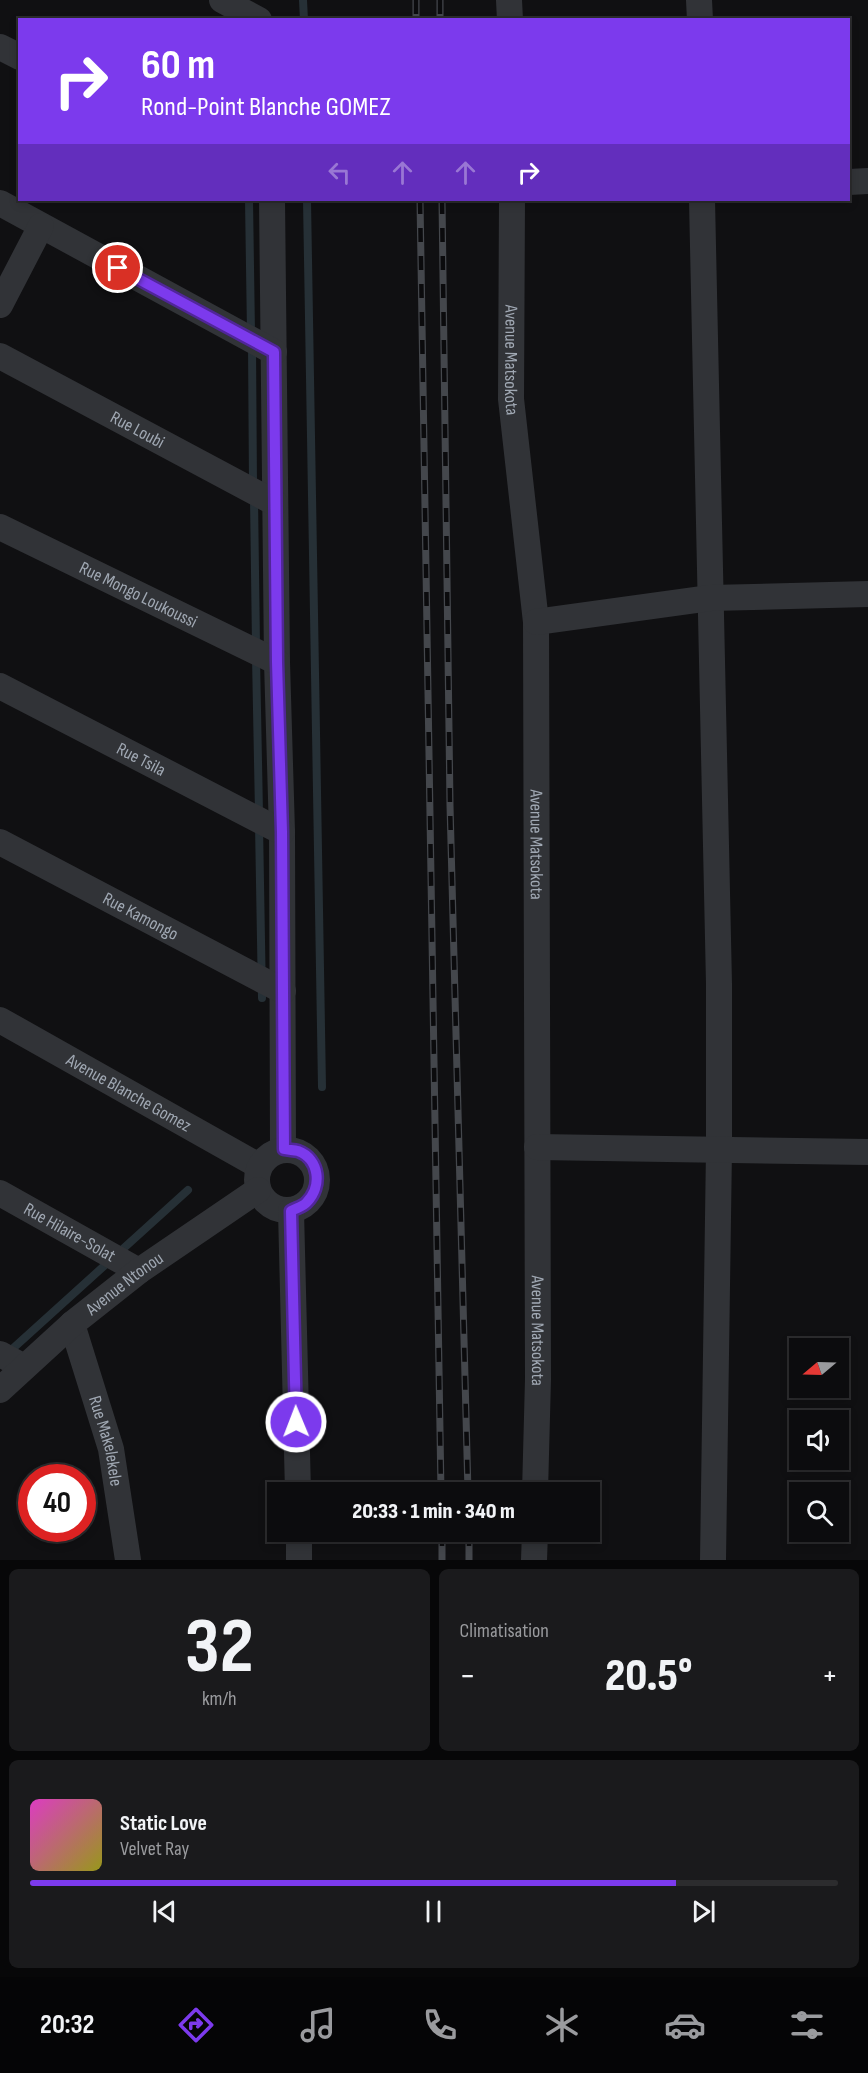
<!DOCTYPE html>
<html lang="fr">
<head>
<meta charset="utf-8">
<style>
  :root { --surface:#0c0c0e; --page:#1a1a1c; --text:#f1f3f6; --muted:#9a9b9e; --line:#2c2c2e; --accent:#7c3aed }
  body { margin:0; font-family:"Sofia Sans Condensed",sans-serif; background:var(--page); color:var(--text); height:100vh; display:flex; flex-direction:column; font-size:22px; white-space:nowrap }
  * { box-sizing:border-box; margin:0 }
  p { font-size:20px; color:var(--muted) }
  .icon { flex:none; width:33px; height:33px; fill:none; stroke:currentColor; stroke-width:2; stroke-linecap:round; stroke-linejoin:round }
  .map { position:relative; height:1560px; overflow:hidden }
  .details { display:flex; flex-direction:column; gap:9px; padding:9px; background:#070708; flex:1 }
  .details>* { flex:none }
  .top-card { position:absolute; left:18px; top:18px; width:832px; height:183px; border-radius:0px; box-shadow:0 3px 9px #0003,0 0 0 2px var(--line); background:#7c3aed; color:#fff; overflow:hidden }
  .needle { width:39px; rotate:251deg }
  .tools { position:absolute; left:789px; top:1338px; display:grid; gap:12px }
  .tools a { display:grid; place-items:center; width:60px; height:60px; border-radius:0px; background:var(--surface); box-shadow:0 3px 9px #0003,0 0 0 2px var(--line); font-size:30px }
  .speed { position:absolute; left:18px; top:1464px; display:flex; gap:12px; font-size:30px; font-weight:700; text-align:center }
  .speed>* { display:grid; place-content:center; width:78px; height:78px; border-radius:50%; background:var(--surface); box-shadow:0 3px 9px #0003,0 0 0 2px var(--line); line-height:1 }
  .speed .limit { border:9px solid #d22; background:#fff; color:#111 }
  .pin { position:absolute; display:grid; place-items:center; width:51px; height:51px; color:#fff; margin:-26px; border:3px solid #fff; border-radius:50%; box-shadow:0 2px 6px #0007 }
  .me { position:absolute; width:66px; margin:-33px; rotate:359deg; stroke-linejoin:round; filter:drop-shadow(0 0 4px #0008) }
  .turn { display:flex; align-items:center; gap:21px; height:126px; padding:0 24px; font-size:27px }
  .turn .icon { width:78px; height:78px; stroke-width:2.5 }
  .turn b { display:block; font-size:42px; line-height:51px }
  .lanes { display:flex; align-items:center; height:57px; padding:0 24px; background:#0003; justify-content:center; gap:30px; direction:ltr }
  .lanes .off { opacity:.35 }
  .big { font-size:45px; font-weight:800; line-height:1.1 }
  .details .widget { flex:1; display:flex; flex-direction:column; justify-content:center; gap:9px; min-width:0; padding:0 21px; border-radius:9px; background:var(--page) }
  .details .dial { align-items:center; gap:0 }
  .dial b { font-size:78px; line-height:1 }
  .song { display:flex; align-items:center; gap:18px }
  .cover { width:72px; height:72px; border-radius:9px; background:linear-gradient(135deg,hsl(310 70% 55%),hsl(60 70% 35%)) }
  .played { height:6px; border-radius:3px; background:linear-gradient(90deg,var(--accent) 80%,var(--line) 80%) }
  .keys { display:flex; justify-content:space-around; direction:ltr }
  .heat { display:flex; justify-content:space-between; align-items:center; font-size:33px; direction:ltr }
  .details .tiles { flex:1; display:grid; gap:9px; grid-template-columns:1fr 1fr }
  .widget:last-child { grid-column:span 2 }
  .trip { position:absolute; left:267px; top:1482px; width:333px; height:60px; border-radius:0px; background:var(--surface); box-shadow:0 3px 9px #0003,0 0 0 2px var(--line); font-weight:800; line-height:60px; text-align:center }
  .dock { display:flex; height:96px; justify-content:space-around; align-items:center; background:#050506; color:var(--muted) }
  .dock .icon { width:42px; height:42px }
  .dock .selected { color:var(--accent) }
  .dock b { font-size:27px; color:var(--text) }
  .map>svg:first-child { display:block }
  .lines { fill:none; stroke-linecap:round; stroke-linejoin:round }
  .stream { stroke:#263036; stroke-width:8 }
  .minor { stroke:#313337; stroke-width:26 }
  .rail-casing { stroke:#44474c; stroke-width:7 }
  .rail { stroke:#0b0b0d; stroke-width:4.5; stroke-dasharray:14; stroke-linecap:butt }
  .route-casing { stroke:#51269a; stroke-width:15 }
  .route { stroke:#7c3aed; stroke-width:10 }
  .labels { text-anchor:middle; stroke-width:6; stroke-linejoin:round; paint-order:stroke }
  .street-label { font-size:18px; fill:#a0a8b3; stroke:#0b0b0d }
</style>
</head>
<body>
<div class="map">
<svg width="868" height="1560" viewBox="0 0 868 1560">
  <rect width="100%" height="100%" fill="#101012"/>
  <g class="lines">
    <!-- stream -->
    <g class="stream">
      <path d="M303 0 304 20"/>
      <path d="M249 200 251 333"/>
      <path d="M307 200 322 1087"/>
      <path d="M252 345 253 486"/>
      <path d="M254 498 256 645"/>
      <path d="M256 657 259 813"/>
      <path d="M259 825 262 998"/>
      <path d="M9 1352 188 1190"/>
    </g>
    <!-- minor -->
    <g class="minor">
      <path d="M222 0 259 20"/>
      <path d="M509 0 510 20"/>
      <path d="M699 0 700 20"/>
      <path d="M0 47 20 57"/>
      <path d="M849 182 868 181"/>
      <path d="M272 200 277 662 282 832 283 1149"/>
      <path id="s1" d="M512 200 511 399 536 622 538 1379 535 1492"/>
      <path d="M702 200 719 984V1149L713 1560"/>
      <path d="M0 203 274 352"/>
      <path d="M0 305 41 226"/>
      <path id="s2" d="M0 356 275 503"/>
      <path id="s3" d="M0 527 277 662"/>
      <path d="M536 622 710 598 868 594"/>
      <path id="s4" d="M0 686 282 832"/>
      <path id="s5" d="M0 842 283 991"/>
      <path id="s6" d="M0 1020 259 1166"/>
      <path d="M537 1147 868 1152"/>
      <circle cx="287" cy="1180" r="30"/>
      <path id="s7" d="M0 1193 139 1271"/>
      <path d="M291 1211 298 1492"/>
      <path id="s8" d="M72 1324 111 1449 128 1560"/>
      <path d="M0 1354 24 1367"/>
      <path id="s9" d="M0 1390 72 1324 139 1271 258 1190"/>
      <path d="M299 1532V1560"/>
      <path d="M534 1560 535 1532"/>
    </g>
    <defs>
      <g id="rail">
        <path d="M416 0V20"/>
        <path d="M440 0V20"/>
        <path d="M420 200 441 1492"/>
        <path d="M442 200 450 805 468 1492"/>
        <path d="M442 1532V1560"/>
        <path d="M469 1532V1560"/>
      </g>
    </defs>
    <!-- rail casing -->
    <use href="#rail" class="rail-casing"/>
    <!-- rail -->
    <use href="#rail" class="rail"/>
  </g>
  <g class="lines">
    <defs>
      <path id="route" d="M118 268 274 352 277 662 282 832 284 1149C288 1150 294 1150 298 1151 320 1159 322 1187 307 1202 303 1207 296 1208 291 1211L296 1422"/>
    </defs>
    <!-- route casing -->
    <use href="#route" class="route-casing"/>
    <!-- route -->
    <use href="#route" class="route"/>
  </g>
  <g class="labels">
    <!-- street labels -->
    <g class="street-label">
      <text dy="6" stroke="none"><textPath href="#s1" startOffset="160">Avenue Matsokota</textPath></text>
      <text dy="6" stroke="none"><textPath href="#s2" startOffset="156">Rue Loubi</textPath></text>
      <text dy="6" stroke="none"><textPath href="#s3" startOffset="154">Rue Mongo Loukoussi</textPath></text>
      <text dy="6" stroke="none"><textPath href="#s4" startOffset="159">Rue Tsila</textPath></text>
      <text dy="6" stroke="none"><textPath href="#s1" startOffset="646">Avenue Matsokota</textPath></text>
      <text dy="6" stroke="none"><textPath href="#s5" startOffset="159">Rue Kamongo</textPath></text>
      <text dy="6" stroke="none"><textPath href="#s6" startOffset="148">Avenue Blanche Gomez</textPath></text>
      <text dy="6" stroke="none"><textPath href="#s7" startOffset="80">Rue Hilaire-Solat</textPath></text>
      <text dy="6" stroke="none"><textPath href="#s9" startOffset="164">Avenue Ntonou</textPath></text>
      <text dy="6" stroke="none"><textPath href="#s1" startOffset="1132">Avenue Matsokota</textPath></text>
      <text dy="6" stroke="none"><textPath href="#s8" startOffset="122">Rue Makelekele</textPath></text>
    </g>
  </g>
</svg>
<div class="tools">
<a><svg class="needle" viewBox="-14 -14 28 28"><path d="M0-13l5 13h-10z" fill="#e53935"/><path d="M0 13l5-13h-10z" fill="#9a9b9e"/></svg></a>
<a><svg class="icon" aria-label="sound" viewBox="0 0 24 24"><path d="M4 9h4l5-4v14l-5-4H4zM17 9q2 3 0 6"/></svg></a>
<a><svg class="icon" aria-label="search" viewBox="0 0 24 24"><circle cx="10" cy="10" r="6"/><path d="M15 15l6 6"/></svg></a>
</div>
<div class="speed"><div class="limit">40</div></div>
<div class="pin" style="left:118px;top:268px;background:#d93025"><svg class="icon" aria-label="arrive" viewBox="0 0 24 24"><path d="M6 21V4h12l-3 4 3 4H6"/></svg></div>
<svg class="me" style="left:296px;top:1422px" viewBox="-20 -20 40 40"><circle r="17" fill="#7c3aed" stroke="#fff" stroke-width="3"/><path d="M0-11L8 9 0 5-8 9z" fill="#fff"/></svg>
<div class="trip">20:33 · 1 min · 340 m</div>
<div class="top-card">
<div class="turn"><svg class="icon" aria-label="right" viewBox="0 0 24 24"><path d="M7 20v-9h11M14 6l5 5-5 5"/></svg><div><b>60 m</b>Rond-Point Blanche GOMEZ</div></div>
<div class="lanes"><svg class="icon off" aria-label="left" viewBox="0 0 24 24"><path d="M17 20v-9H6M10 6l-5 5 5 5"/></svg><svg class="icon off" aria-label="ahead" viewBox="0 0 24 24"><path d="M12 20V5M6 11l6-6 6 6"/></svg><svg class="icon off" aria-label="ahead" viewBox="0 0 24 24"><path d="M12 20V5M6 11l6-6 6 6"/></svg><svg class="icon" aria-label="right" viewBox="0 0 24 24"><path d="M7 20v-9h11M14 6l5 5-5 5"/></svg></div>
</div>
</div>
<section class="details">
<div class="tiles">
<div class="widget dial"><b>32</b><p>km/h</p></div>
<div class="widget"><p>Climatisation</p>
<div class="heat"><a>−</a><b class="big">20.5°</b><a>+</a></div>
</div>
<div class="widget">
<div class="song"><i class="cover"></i><div><b>Static Love</b><p>Velvet Ray</p></div></div>
<div class="played"></div>
<div class="keys"><svg class="icon" aria-label="previous" viewBox="0 0 24 24"><path d="M18 5L8 12l10 7zM5 5v14"/></svg><svg class="icon" aria-label="pause" viewBox="0 0 24 24"><path d="M8 5v14M16 5v14"/></svg><svg class="icon" aria-label="next" viewBox="0 0 24 24"><path d="M6 5l10 7-10 7zM19 5v14"/></svg></div>
</div>
</div>
</section>
<nav class="dock">
<b>20:32</b>
<svg class="icon selected" aria-label="directions" viewBox="0 0 24 24"><path d="M12 3l9 9-9 9-9-9zM9 14v-3h6M13 9l2 2-2 2"/></svg>
<svg class="icon" aria-label="music" viewBox="0 0 24 24"><path d="M9 18V5l10-2v13"/><circle cx="6" cy="18" r="3"/><circle cx="16" cy="16" r="3"/></svg>
<svg class="icon" aria-label="phone" viewBox="0 0 24 24"><path d="M5 4h4l2 5-3 2q2 4 5 5l2-3 5 2v4C11 20 4 13 5 4z"/></svg>
<svg class="icon" aria-label="climate" viewBox="0 0 24 24"><path d="M12 3v18M4 7l16 10M4 17L20 7"/></svg>
<svg class="icon" aria-label="car" viewBox="0 0 24 24"><path d="M5 17H2v-5l4-1 3-4h7l3 4 3 1v5h-3M9 17h6M6 11h13"/><circle cx="7" cy="17" r="2"/><circle cx="17" cy="17" r="2"/></svg>
<svg class="icon" aria-label="filters" viewBox="0 0 24 24"><path d="M4 7h16M4 17h16"/><circle cx="9" cy="7" r="2"/><circle cx="15" cy="17" r="2"/></svg>
</nav>
</body>
</html>
